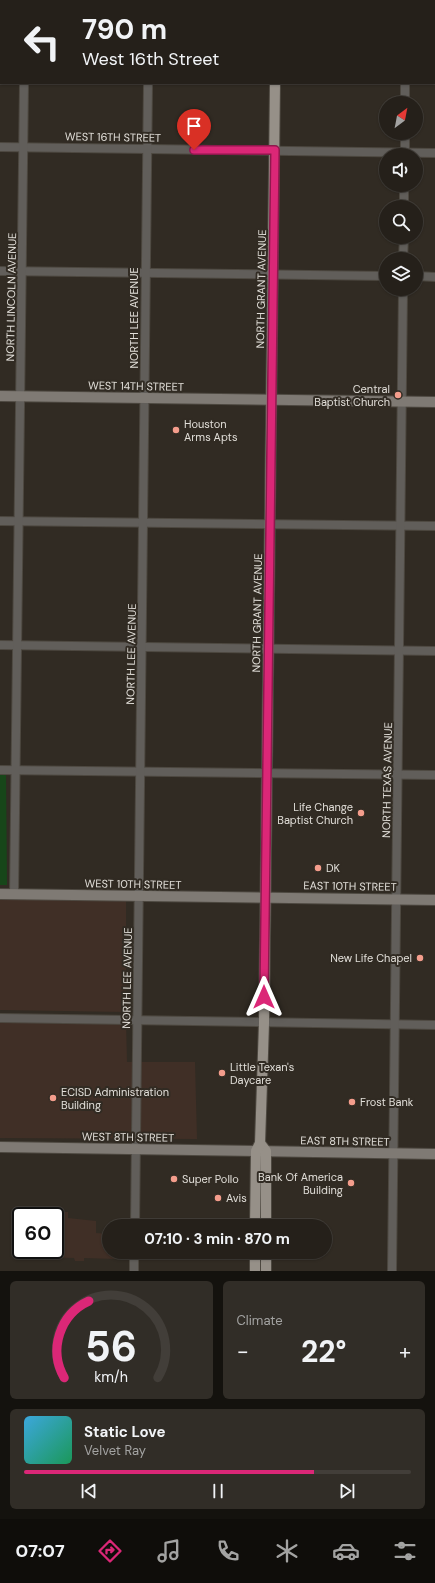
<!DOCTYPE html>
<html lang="en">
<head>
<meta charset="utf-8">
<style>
  :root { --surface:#25201a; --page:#312d27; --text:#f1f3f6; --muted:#a3a3a2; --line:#423e39; --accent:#db2777 }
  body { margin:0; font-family:"DM Sans",sans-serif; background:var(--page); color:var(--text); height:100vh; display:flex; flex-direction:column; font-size:15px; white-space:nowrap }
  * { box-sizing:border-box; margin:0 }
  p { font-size:13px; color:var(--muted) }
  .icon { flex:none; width:22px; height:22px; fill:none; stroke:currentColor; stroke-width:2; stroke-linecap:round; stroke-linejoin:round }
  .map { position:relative; height:1271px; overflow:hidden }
  .drawer { display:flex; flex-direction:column; gap:10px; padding:10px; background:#14120e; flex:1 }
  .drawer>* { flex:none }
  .hud { position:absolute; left:0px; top:0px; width:435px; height:84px; box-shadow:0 1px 3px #0004,0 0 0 1px var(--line); background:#25201a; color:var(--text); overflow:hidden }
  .needle { width:26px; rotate:32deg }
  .tools { position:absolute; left:379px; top:96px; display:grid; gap:8px }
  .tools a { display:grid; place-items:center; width:44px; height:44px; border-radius:50%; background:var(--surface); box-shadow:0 1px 3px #0004,0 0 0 1px var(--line); font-size:20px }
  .speed { position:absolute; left:12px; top:1207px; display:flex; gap:8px; font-size:20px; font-weight:700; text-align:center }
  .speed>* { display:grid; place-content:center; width:52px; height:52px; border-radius:50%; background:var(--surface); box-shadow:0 1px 3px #0004,0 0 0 1px var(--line); line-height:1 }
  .speed .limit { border:2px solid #111; border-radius:6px; background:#fff; color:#111 }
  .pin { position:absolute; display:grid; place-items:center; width:34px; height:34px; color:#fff; margin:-41px -17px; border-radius:50% 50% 50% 0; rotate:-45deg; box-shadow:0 0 4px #0007 }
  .pin .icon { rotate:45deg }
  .me { position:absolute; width:44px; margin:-22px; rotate:0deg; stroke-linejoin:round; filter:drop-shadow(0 0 3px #0008) }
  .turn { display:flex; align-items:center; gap:14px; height:84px; padding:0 16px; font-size:18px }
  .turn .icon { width:52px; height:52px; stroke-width:2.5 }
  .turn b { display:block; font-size:28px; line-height:34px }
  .big { font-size:30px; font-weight:700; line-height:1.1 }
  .drawer .widget { flex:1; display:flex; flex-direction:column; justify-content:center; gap:6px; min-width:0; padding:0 14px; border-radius:6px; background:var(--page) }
  .drawer .dial { align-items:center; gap:0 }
  .dial svg { height:104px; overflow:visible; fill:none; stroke:var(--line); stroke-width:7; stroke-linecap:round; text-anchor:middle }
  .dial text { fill:var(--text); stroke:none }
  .song { display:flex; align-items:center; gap:12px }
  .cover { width:48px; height:48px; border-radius:6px; background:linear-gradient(135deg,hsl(200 70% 55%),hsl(150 70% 35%)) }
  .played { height:4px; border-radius:2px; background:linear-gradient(90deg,var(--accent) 75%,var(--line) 75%) }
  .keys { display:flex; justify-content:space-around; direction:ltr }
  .heat { display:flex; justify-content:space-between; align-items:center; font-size:22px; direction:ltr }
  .drawer .tiles { flex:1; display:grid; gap:10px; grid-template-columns:1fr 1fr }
  .widget:last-child { grid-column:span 2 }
  .trip { position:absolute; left:102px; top:1219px; width:230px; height:40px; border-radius:20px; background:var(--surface); box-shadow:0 1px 3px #0004,0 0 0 1px var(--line); font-weight:700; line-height:40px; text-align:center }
  .tabs { display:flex; height:64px; justify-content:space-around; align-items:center; background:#0f0d0a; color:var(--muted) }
  .tabs .icon { width:28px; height:28px }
  .tabs .selected { color:var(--accent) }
  .tabs b { font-size:18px; color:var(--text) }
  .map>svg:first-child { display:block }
  .education { fill:#402f26 }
  .green { fill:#174619 }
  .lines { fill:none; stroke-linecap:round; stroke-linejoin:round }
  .street-casing { stroke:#4d4840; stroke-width:10 }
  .secondary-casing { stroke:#4d4840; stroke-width:12 }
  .primary-casing { stroke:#4d4840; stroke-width:12 }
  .street { stroke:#615e5a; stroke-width:8 }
  .secondary { stroke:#7f7a74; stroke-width:10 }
  .primary { stroke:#969088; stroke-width:10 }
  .route-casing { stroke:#8e194d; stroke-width:10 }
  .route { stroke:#db2777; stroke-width:7 }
  .poi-dot { fill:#f49d8c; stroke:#312b23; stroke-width:1.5 }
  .labels { text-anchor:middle; stroke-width:4; stroke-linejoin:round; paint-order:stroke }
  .street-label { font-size:11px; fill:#e1ded8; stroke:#312b23 }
  .poi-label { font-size:11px; fill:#e1ded8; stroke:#312b23; text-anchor:start }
</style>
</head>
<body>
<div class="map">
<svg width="435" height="1271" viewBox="0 0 435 1271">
  <rect width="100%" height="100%" fill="#312b23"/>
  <!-- education -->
  <g class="education">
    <path d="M0 898 126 900V1012L0 1010Z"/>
    <path d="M0 1021 126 1022 127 1062H195L197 1139 0 1138Z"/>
    <path d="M27 1212H68V1218L96 1221V1233L109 1234V1252H117V1259L84 1258V1261H75L74 1258 26 1257V1250H55V1216H27Z"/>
  </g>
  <!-- green -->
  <path class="green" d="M0 772H6L7 885H0Z"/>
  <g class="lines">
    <defs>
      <g id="street">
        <path d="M25 1V0"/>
        <path d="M149 1V0"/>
        <path d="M406 1V0"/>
        <path d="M405 103V83"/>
        <path d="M0 147 435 153"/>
        <path d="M405 155V133"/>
        <path d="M404 207V185"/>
        <path d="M403 259 404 237"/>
        <path d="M0 271 386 276"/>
        <path d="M416 276 435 277"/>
        <path d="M0 521 435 526"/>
        <path d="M0 645 435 651"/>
        <path d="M0 770 435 775"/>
        <path d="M14 895 24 83"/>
        <path d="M0 1018 435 1025"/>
        <path d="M135 1226 148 83"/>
        <path d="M134 1271V1252"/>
        <path d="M392 1271 403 289"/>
      </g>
      <g id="secondary">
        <path d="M0 22H1"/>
        <path d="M434 28H435"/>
        <path d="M0 396 435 402"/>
        <path d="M0 894 435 900"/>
        <path d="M0 1147 435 1154"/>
      </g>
      <g id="primary">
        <path d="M271 0 272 1"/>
        <path d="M284 1V0"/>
        <path d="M260 1143 266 1151V1226"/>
        <path d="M255 1226 256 1151 260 1143 264 1023 275 83"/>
        <path d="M255 1271V1252"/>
        <path d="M266 1271V1252"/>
      </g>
    </defs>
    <!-- street casing -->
    <use href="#street" class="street-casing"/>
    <!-- secondary casing -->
    <use href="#secondary" class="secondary-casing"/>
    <!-- primary casing -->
    <use href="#primary" class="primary-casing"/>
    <!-- street -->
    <use href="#street" class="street"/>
    <!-- secondary -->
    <use href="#secondary" class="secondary"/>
    <!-- primary -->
    <use href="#primary" class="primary"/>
  </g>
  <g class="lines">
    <defs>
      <path id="route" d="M194 150H275L264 997"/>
    </defs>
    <!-- route casing -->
    <use href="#route" class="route-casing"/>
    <!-- route -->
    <use href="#route" class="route"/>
  </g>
  <!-- markers -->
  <g class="poi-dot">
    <circle cx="398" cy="395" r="4"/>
    <circle cx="176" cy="430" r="4"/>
    <circle cx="361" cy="813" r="4"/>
    <circle cx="318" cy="868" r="4"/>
    <circle cx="420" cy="958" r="4"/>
    <circle cx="222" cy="1073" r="4"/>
    <circle cx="53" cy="1098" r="4"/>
    <circle cx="352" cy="1102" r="4"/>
    <circle cx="174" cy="1179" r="4"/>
    <circle cx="351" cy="1183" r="4"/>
    <circle cx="218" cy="1198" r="4"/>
  </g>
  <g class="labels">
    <!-- street labels -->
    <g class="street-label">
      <text transform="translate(113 137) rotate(1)" y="4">WEST 16TH STREET</text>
      <text transform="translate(261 289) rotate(-89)" y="4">NORTH GRANT AVENUE</text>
      <text transform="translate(11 297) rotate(-89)" y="4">NORTH LINCOLN AVENUE</text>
      <text transform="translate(134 318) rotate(-90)" y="4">NORTH LEE AVENUE</text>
      <text transform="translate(136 386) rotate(1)" y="4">WEST 14TH STREET</text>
      <text transform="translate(257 613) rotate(-89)" y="4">NORTH GRANT AVENUE</text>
      <text transform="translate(131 654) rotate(-89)" y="4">NORTH LEE AVENUE</text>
      <text transform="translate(387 780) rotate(-89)" y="4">NORTH TEXAS AVENUE</text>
      <text transform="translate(133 884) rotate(1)" y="4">WEST 10TH STREET</text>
      <text transform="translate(350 886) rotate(1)" y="4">EAST 10TH STREET</text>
      <text transform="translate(127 978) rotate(-89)" y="4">NORTH LEE AVENUE</text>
      <text transform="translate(128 1137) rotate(1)" y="4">WEST 8TH STREET</text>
      <text transform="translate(345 1141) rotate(1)" y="4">EAST 8TH STREET</text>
    </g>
    <!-- poi labels -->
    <g class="poi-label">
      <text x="390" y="393" text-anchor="end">Central<tspan x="390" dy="13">Baptist Church</tspan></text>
      <text x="184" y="428">Houston<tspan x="184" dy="13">Arms Apts</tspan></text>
      <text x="353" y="811" text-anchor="end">Life Change<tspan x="353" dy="13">Baptist Church</tspan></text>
      <text x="326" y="872">DK</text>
      <text x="412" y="962" text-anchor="end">New Life Chapel</text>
      <text x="230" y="1071">Little Texan's<tspan x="230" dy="13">Daycare</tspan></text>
      <text x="61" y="1096">ECISD Administration<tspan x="61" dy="13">Building</tspan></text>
      <text x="360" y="1106">Frost Bank</text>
      <text x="343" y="1181" text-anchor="end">Bank Of America<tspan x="343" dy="13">Building</tspan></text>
      <text x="182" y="1183">Super Pollo</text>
      <text x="226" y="1202">Avis</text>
    </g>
  </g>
</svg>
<div class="tools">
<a><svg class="needle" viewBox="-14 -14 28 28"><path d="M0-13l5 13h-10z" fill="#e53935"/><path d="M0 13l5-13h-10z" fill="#a3a3a2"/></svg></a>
<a><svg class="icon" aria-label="sound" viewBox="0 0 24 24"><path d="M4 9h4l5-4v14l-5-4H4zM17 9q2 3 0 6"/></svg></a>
<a><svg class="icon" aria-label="search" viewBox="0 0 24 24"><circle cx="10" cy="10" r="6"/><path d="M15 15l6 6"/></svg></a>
<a><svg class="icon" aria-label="layers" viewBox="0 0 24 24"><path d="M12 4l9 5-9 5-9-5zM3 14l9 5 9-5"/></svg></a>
</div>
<div class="speed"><div class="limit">60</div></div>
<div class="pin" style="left:194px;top:150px;background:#d93025"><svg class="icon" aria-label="arrive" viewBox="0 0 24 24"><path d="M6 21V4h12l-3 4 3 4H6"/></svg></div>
<svg class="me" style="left:264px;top:997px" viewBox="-20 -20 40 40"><path d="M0-17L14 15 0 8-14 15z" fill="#db2777" stroke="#fff" stroke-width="4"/></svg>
<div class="trip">07:10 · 3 min · 870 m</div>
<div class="hud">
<div class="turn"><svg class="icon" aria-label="left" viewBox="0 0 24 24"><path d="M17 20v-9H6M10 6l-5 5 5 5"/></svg><div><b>790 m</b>West 16th Street</div></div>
</div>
</div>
<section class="drawer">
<div class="tiles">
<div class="widget dial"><svg viewBox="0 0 100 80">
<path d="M14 69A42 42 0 1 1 86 69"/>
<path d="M14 69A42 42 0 0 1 33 10" stroke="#db2777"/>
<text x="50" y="56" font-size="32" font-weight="700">56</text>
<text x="50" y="72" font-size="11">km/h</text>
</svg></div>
<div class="widget"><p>Climate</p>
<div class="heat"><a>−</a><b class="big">22°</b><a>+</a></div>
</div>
<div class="widget">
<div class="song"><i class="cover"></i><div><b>Static Love</b><p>Velvet Ray</p></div></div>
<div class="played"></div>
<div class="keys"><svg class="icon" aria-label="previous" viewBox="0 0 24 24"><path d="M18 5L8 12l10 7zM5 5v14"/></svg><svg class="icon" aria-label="pause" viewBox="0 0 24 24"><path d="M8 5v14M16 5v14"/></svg><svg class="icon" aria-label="next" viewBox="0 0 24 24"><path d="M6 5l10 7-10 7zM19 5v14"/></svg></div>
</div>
</div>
</section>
<nav class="tabs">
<b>07:07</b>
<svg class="icon selected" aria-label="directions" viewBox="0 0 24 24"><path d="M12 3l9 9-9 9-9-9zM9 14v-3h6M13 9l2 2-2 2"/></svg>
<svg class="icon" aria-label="music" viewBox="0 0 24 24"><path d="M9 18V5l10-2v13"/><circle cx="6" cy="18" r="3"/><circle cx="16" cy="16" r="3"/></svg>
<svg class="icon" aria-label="phone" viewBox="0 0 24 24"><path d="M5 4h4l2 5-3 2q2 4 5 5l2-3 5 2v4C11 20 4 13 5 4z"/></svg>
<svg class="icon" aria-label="climate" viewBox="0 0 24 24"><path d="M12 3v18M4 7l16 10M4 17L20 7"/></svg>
<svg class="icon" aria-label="car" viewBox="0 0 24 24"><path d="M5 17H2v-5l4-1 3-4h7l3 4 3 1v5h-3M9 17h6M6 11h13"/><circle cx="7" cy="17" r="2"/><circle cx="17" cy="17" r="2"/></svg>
<svg class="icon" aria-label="filters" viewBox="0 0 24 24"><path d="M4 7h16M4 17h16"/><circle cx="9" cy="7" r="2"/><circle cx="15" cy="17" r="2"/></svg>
</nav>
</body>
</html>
